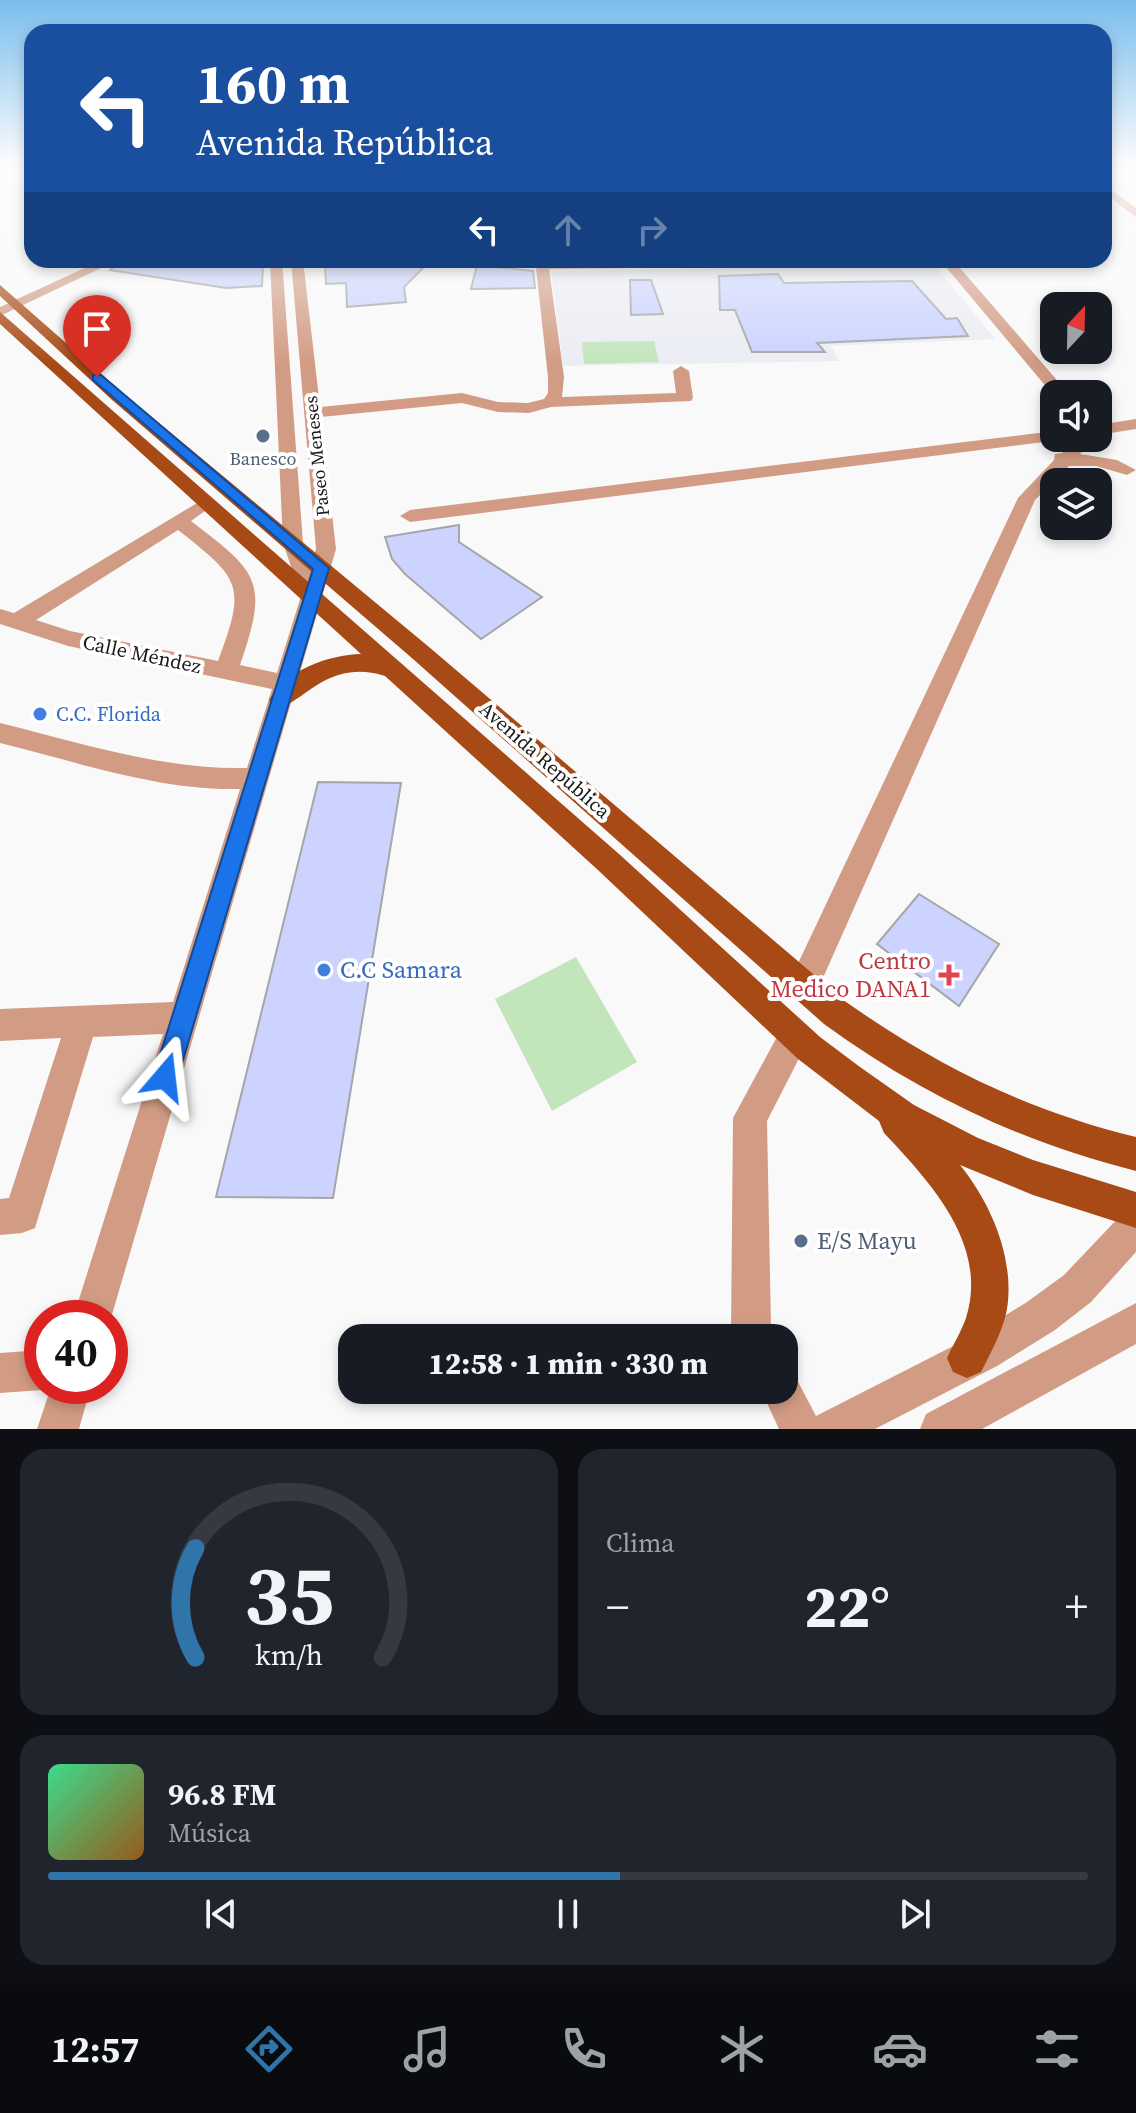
<!DOCTYPE html>
<html lang="es">
<head>
<meta charset="utf-8">
<style>
  :root { --surface:#171b24; --page:#20242c; --text:#f1f3f6; --muted:#9ea1a6; --line:#363941; --accent:#2f75aa }
  body { margin:0; font-family:"Source Serif 4",serif; background:var(--page); color:var(--text); height:100vh; display:flex; flex-direction:column; font-size:30px; white-space:nowrap }
  * { box-sizing:border-box; margin:0 }
  p { font-size:26px; color:var(--muted) }
  .icon { flex:none; width:44px; height:44px; fill:none; stroke:currentColor; stroke-width:2; stroke-linecap:round; stroke-linejoin:round }
  .map { position:relative; height:1429px; overflow:hidden }
  .sheet { display:flex; flex-direction:column; gap:20px; padding:20px; background:#0d0f14; flex:1 }
  .sheet>* { flex:none }
  .guide { position:absolute; left:24px; top:24px; width:1088px; height:244px; border-radius:24px; box-shadow:0 4px 12px #0003; background:#1a4fa0; color:#fff; overflow:hidden }
  .needle { width:52px; rotate:22deg }
  .tools { position:absolute; left:1040px; top:292px; display:grid; gap:16px }
  .tools a { display:grid; place-items:center; width:72px; height:72px; border-radius:16px; background:var(--surface); box-shadow:0 4px 12px #0003; font-size:40px }
  .speed { position:absolute; left:24px; top:1300px; display:flex; gap:16px; font-size:40px; font-weight:700; text-align:center }
  .speed>* { display:grid; place-content:center; width:104px; height:104px; border-radius:50%; background:var(--surface); box-shadow:0 4px 12px #0003; line-height:1 }
  .speed .limit { border:12px solid #d22; background:#fff; color:#111 }
  .pin { position:absolute; display:grid; place-items:center; width:68px; height:68px; color:#fff; margin:-82px -34px; border-radius:50% 50% 50% 0; rotate:-45deg; box-shadow:0 0 8px #0007 }
  .pin .icon { rotate:45deg }
  .me { position:absolute; width:88px; margin:-44px; rotate:17deg; stroke-linejoin:round; filter:drop-shadow(0 0 6px #0008) }
  .turn { display:flex; align-items:center; gap:28px; height:168px; padding:0 40px; font-size:36px }
  .turn .icon { width:104px; height:104px; stroke-width:2.5 }
  .turn b { display:block; font-size:56px; line-height:68px }
  .lanes { display:flex; align-items:center; height:76px; padding:0 40px; background:#0003; justify-content:center; gap:40px; direction:ltr }
  .lanes .off { opacity:.35 }
  .big { font-size:60px; font-weight:800; line-height:1.1 }
  .sheet .widget { flex:1; display:flex; flex-direction:column; justify-content:center; gap:12px; min-width:0; padding:0 28px; border-radius:24px; background:var(--page) }
  .sheet .dial { align-items:center; gap:0 }
  .dial svg { height:208px; overflow:visible; fill:none; stroke:var(--line); stroke-width:7; stroke-linecap:round; text-anchor:middle }
  .dial text { fill:var(--text); stroke:none }
  .song { display:flex; align-items:center; gap:24px }
  .cover { width:96px; height:96px; border-radius:12px; background:linear-gradient(135deg,hsl(150 70% 55%),hsl(30 70% 35%)) }
  .played { height:8px; border-radius:4px; background:linear-gradient(90deg,var(--accent) 55%,var(--line) 55%) }
  .keys { display:flex; justify-content:space-around; direction:ltr }
  .heat { display:flex; justify-content:space-between; align-items:center; font-size:44px; direction:ltr }
  .sheet .tiles { flex:1; display:grid; gap:20px; grid-template-columns:1fr 1fr }
  .widget:last-child { grid-column:span 2 }
  .trip { position:absolute; left:338px; top:1324px; width:460px; height:80px; border-radius:24px; background:var(--surface); box-shadow:0 4px 12px #0003; font-weight:800; line-height:80px; text-align:center }
  .menu { display:flex; height:128px; justify-content:space-around; align-items:center; background:#090b0e; color:var(--muted) }
  .menu .icon { width:56px; height:56px }
  .menu .selected { color:var(--accent) }
  .menu b { font-size:36px; color:var(--text) }
  .map>svg:first-child { display:block }
  .built { fill:#ebedf4 }
  .green { fill:#c3e5bc }
  .building { fill:#cbd3fe; stroke:#a6a6a8; stroke-width:2 }
  .lines { fill:none; stroke-linecap:round; stroke-linejoin:round }
  .minor { fill:#d29c84; fill-rule:evenodd }
  .major { fill:#a74a16; fill-rule:evenodd }
  .route { fill:#1a73e8; stroke:#114b97; stroke-width:2 }
  .service-dot { fill:#5c6f8a; stroke:#fff; stroke-width:3 }
  .shop-dot { fill:#3f7fe0; stroke:#fff; stroke-width:3 }
  .health-dot { fill:#e0444e; stroke:#fff; stroke-width:3 }
  .labels { text-anchor:middle; stroke-width:8; stroke-linejoin:round; paint-order:stroke }
  .far-street-label { font-size:18px; fill:#181818; stroke:#fff }
  .far-service-label { font-size:18px; fill:#4e5e75; stroke:#fff }
  .street-label { font-size:20px; fill:#181818; stroke:#fff }
  .shop-label { font-size:20px; fill:#366cbe; stroke:#fff; text-anchor:start }
  .near-health-label { font-size:24px; fill:#be3a42; stroke:#fff; text-anchor:end }
  .near-shop-label { font-size:24px; fill:#366cbe; stroke:#fff; text-anchor:start }
  .near-service-label { font-size:24px; fill:#4e5e75; stroke:#fff; text-anchor:start }
</style>
</head>
<body>
<div class="map">
<svg width="1136" height="1429" viewBox="0 0 1136 1429">
  <rect width="100%" height="100%" fill="#f9f9fa"/>
  <!-- built -->
  <path class="built" d="M934 264 995 339 831 346 839 361 563 366 551 272Z"/>
  <!-- green -->
  <g class="green">
    <path d="M654 341 659 362 584 364 582 342Z"/>
    <path d="M576 957 637 1062 552 1111 495 999Z"/>
  </g>
  <!-- building -->
  <g class="building">
    <path d="M121 260H229L263 265 262 286 226 288 110 270Z"/>
    <path d="M373 260H431L404 287 406 302 347 307 346 283 326 284 325 266 369 264Z"/>
    <path d="M477 265 533 271 535 288 471 289Z"/>
    <path d="M778 274 784 283 912 281 946 319 957 318 968 336 817 343 825 352H752L735 310H720L719 276Z"/>
    <path d="M630 280H651L663 314 631 315Z"/>
    <path d="M459 525V542L542 597 481 639 405 574 392 559 385 537Z"/>
    <path d="M318 782 401 783 333 1198 216 1197Z"/>
    <path d="M919 894 999 944 959 1006 877 944Z"/>
  </g>
  <g class="lines">
    <!-- minor -->
    <g class="minor">
      <path d="M1104 184 1136 208V217L1104 193Z"/>
      <path d="M102 260H118L0 316V307Z"/>
      <path d="M270 260H282L303 543 311 565 316 549 291 260H303L320 407 462 393 498 402 528 403 544 399 548 393V377L536 268 493 264 487 260H936L930 264 549 269 564 377 562 397 676 393 673 371 681 366 689 371 693 398 691 401 551 407 529 413 498 412 462 403 321 417 336 549 111 1318 110 1321V1318H73L163 1034 93 1037 35 1228 22 1233 0 1235V1199L9 1198 61 1038 0 1041V1009L173 1002 240 789C159 791 78 762 0 743V723C81 743 163 770 247 768L272 689 68 646 0 624V609L14 613 207 497 216 503 191 521C259 573 269 581 240 665L277 673 301 596 283 543ZM178 530C240 579 247 584 218 661L70 631 36 620Z"/>
      <path d="M940 260H953L1069 394 1054 396Z"/>
      <path d="M1136 419V429L1098 435V425Z"/>
      <path d="M1054 431V438L1060 440 410 522 400 516 410 510Z"/>
      <path d="M1076 438H1095L1080 454 1117 460 1136 470 1127 475 1096 466H1069L1035 500 815 996 804 1000 793 996 789 985 793 974 1018 498 1054 460 1055 454 1062 453Z"/>
      <path d="M795 1019 806 1024 811 1035 767 1121 771 1328 775 1338H735L731 1330 733 1118 784 1024Z"/>
      <path d="M1136 1208V1252L1091 1302 1055 1330 997 1366 875 1429H779L761 1390H784V1371L795 1376 816 1416 969 1338 1027 1302 1064 1275 1123 1213Z"/>
      <path d="M1136 1303V1344L982 1429H920L926 1414Z"/>
      <path d="M42 1350V1386H91L79 1429H37L51 1387 42 1390 0 1393V1353Z"/>
    </g>
    <!-- major -->
    <g class="major">
      <path d="M0 285 123 393 429 647 846 1002C939 1067 1026 1110 1136 1137V1171C1021 1142 920 1094 824 1024L413 659 111 399 0 296Z"/>
      <path d="M0 312 619 854 820 1037 860 1067 914 1105 978 1138 1033 1160 1136 1192V1228L1033 1195 960 1165C991 1203 1015 1259 1007 1309 1003 1331 991 1352 981 1372L967 1378 953 1372 947 1358C953 1345 961 1332 966 1318 989 1244 930 1182 884 1133L879 1121 798 1059 599 871 385 676C322 656 298 714 273 706L269 700C286 670 328 655 361 654L0 324Z"/>
    </g>
  </g>
  <!-- sky -->
  <linearGradient id="sky" x2="0" y2="1"><stop stop-color="#79bdec"/><stop offset="0.45" stop-color="#fcfcfd"/><stop offset="1" stop-color="#fcfcfd" stop-opacity="0"/></linearGradient>
  <rect width="1136" height="364" fill="url(#sky)"/>
  <!-- route -->
  <path class="route" d="M93 375H101L329 568 178 1077 174 1086 165 1089 157 1086 153 1077 313 569 93 380Z"/>
  <!-- markers -->
  <g class="service-dot">
    <circle cx="263" cy="436" r="8"/>
    <circle cx="801" cy="1241" r="8"/>
  </g>
  <g class="shop-dot">
    <circle cx="40" cy="714" r="8"/>
    <circle cx="324" cy="970" r="8"/>
  </g>
  <path class="health-dot" d="M945 963h8v8h8v8h-8v8h-8v-8h-8v-8h8z"/>
  <g class="labels">
    <!-- far-street labels -->
    <g class="far-street-label">
      <text transform="translate(317 456) rotate(-96)" y="6">Paseo Meneses</text>
    </g>
    <!-- far-service labels -->
    <g class="far-service-label">
      <text x="263" y="465">Banesco</text>
    </g>
    <!-- street labels -->
    <g class="street-label">
      <text transform="translate(142 654) rotate(12)" y="7">Calle Méndez</text>
      <text transform="translate(545 760) rotate(41)" y="7">Avenida República</text>
    </g>
    <!-- shop labels -->
    <g class="shop-label">
      <text x="56" y="721">C.C. Florida</text>
    </g>
    <!-- near-health labels -->
    <g class="near-health-label">
      <text x="931" y="969">Centro<tspan x="931" dy="28">Medico DANA1</tspan></text>
    </g>
    <!-- near-shop labels -->
    <g class="near-shop-label">
      <text x="340" y="978">C.C Samara</text>
    </g>
    <!-- near-service labels -->
    <g class="near-service-label">
      <text x="817" y="1249">E/S Mayu</text>
    </g>
  </g>
</svg>
<div class="tools">
<a><svg class="needle" viewBox="-14 -14 28 28"><path d="M0-13l5 13h-10z" fill="#e53935"/><path d="M0 13l5-13h-10z" fill="#9ea1a6"/></svg></a>
<a><svg class="icon" aria-label="sound" viewBox="0 0 24 24"><path d="M4 9h4l5-4v14l-5-4H4zM17 9q2 3 0 6"/></svg></a>
<a><svg class="icon" aria-label="layers" viewBox="0 0 24 24"><path d="M12 4l9 5-9 5-9-5zM3 14l9 5 9-5"/></svg></a>
</div>
<div class="speed"><div class="limit">40</div></div>
<div class="pin" style="left:97px;top:377px;background:#d93025"><svg class="icon" aria-label="arrive" viewBox="0 0 24 24"><path d="M6 21V4h12l-3 4 3 4H6"/></svg></div>
<svg class="me" style="left:165px;top:1077px" viewBox="-20 -20 40 40"><path d="M0-17L14 15 0 8-14 15z" fill="#1a73e8" stroke="#fff" stroke-width="4"/></svg>
<div class="trip">12:58 · 1 min · 330 m</div>
<div class="guide">
<div class="turn"><svg class="icon" aria-label="left" viewBox="0 0 24 24"><path d="M17 20v-9H6M10 6l-5 5 5 5"/></svg><div><b>160 m</b>Avenida República</div></div>
<div class="lanes"><svg class="icon" aria-label="left" viewBox="0 0 24 24"><path d="M17 20v-9H6M10 6l-5 5 5 5"/></svg><svg class="icon off" aria-label="ahead" viewBox="0 0 24 24"><path d="M12 20V5M6 11l6-6 6 6"/></svg><svg class="icon off" aria-label="right" viewBox="0 0 24 24"><path d="M7 20v-9h11M14 6l5 5-5 5"/></svg></div>
</div>
</div>
<section class="sheet">
<div class="tiles">
<div class="widget dial"><svg viewBox="0 0 100 80">
<path d="M14 69A42 42 0 1 1 86 69"/>
<path d="M14 69A42 42 0 0 1 14 27" stroke="#2f75aa"/>
<text x="50" y="56" font-size="32" font-weight="700">35</text>
<text x="50" y="72" font-size="11">km/h</text>
</svg></div>
<div class="widget"><p>Clima</p>
<div class="heat"><a>−</a><b class="big">22°</b><a>+</a></div>
</div>
<div class="widget">
<div class="song"><i class="cover"></i><div><b>96.8 FM</b><p>Música</p></div></div>
<div class="played"></div>
<div class="keys"><svg class="icon" aria-label="previous" viewBox="0 0 24 24"><path d="M18 5L8 12l10 7zM5 5v14"/></svg><svg class="icon" aria-label="pause" viewBox="0 0 24 24"><path d="M8 5v14M16 5v14"/></svg><svg class="icon" aria-label="next" viewBox="0 0 24 24"><path d="M6 5l10 7-10 7zM19 5v14"/></svg></div>
</div>
</div>
</section>
<nav class="menu">
<b>12:57</b>
<svg class="icon selected" aria-label="directions" viewBox="0 0 24 24"><path d="M12 3l9 9-9 9-9-9zM9 14v-3h6M13 9l2 2-2 2"/></svg>
<svg class="icon" aria-label="music" viewBox="0 0 24 24"><path d="M9 18V5l10-2v13"/><circle cx="6" cy="18" r="3"/><circle cx="16" cy="16" r="3"/></svg>
<svg class="icon" aria-label="phone" viewBox="0 0 24 24"><path d="M5 4h4l2 5-3 2q2 4 5 5l2-3 5 2v4C11 20 4 13 5 4z"/></svg>
<svg class="icon" aria-label="climate" viewBox="0 0 24 24"><path d="M12 3v18M4 7l16 10M4 17L20 7"/></svg>
<svg class="icon" aria-label="car" viewBox="0 0 24 24"><path d="M5 17H2v-5l4-1 3-4h7l3 4 3 1v5h-3M9 17h6M6 11h13"/><circle cx="7" cy="17" r="2"/><circle cx="17" cy="17" r="2"/></svg>
<svg class="icon" aria-label="filters" viewBox="0 0 24 24"><path d="M4 7h16M4 17h16"/><circle cx="9" cy="7" r="2"/><circle cx="15" cy="17" r="2"/></svg>
</nav>
</body>
</html>
